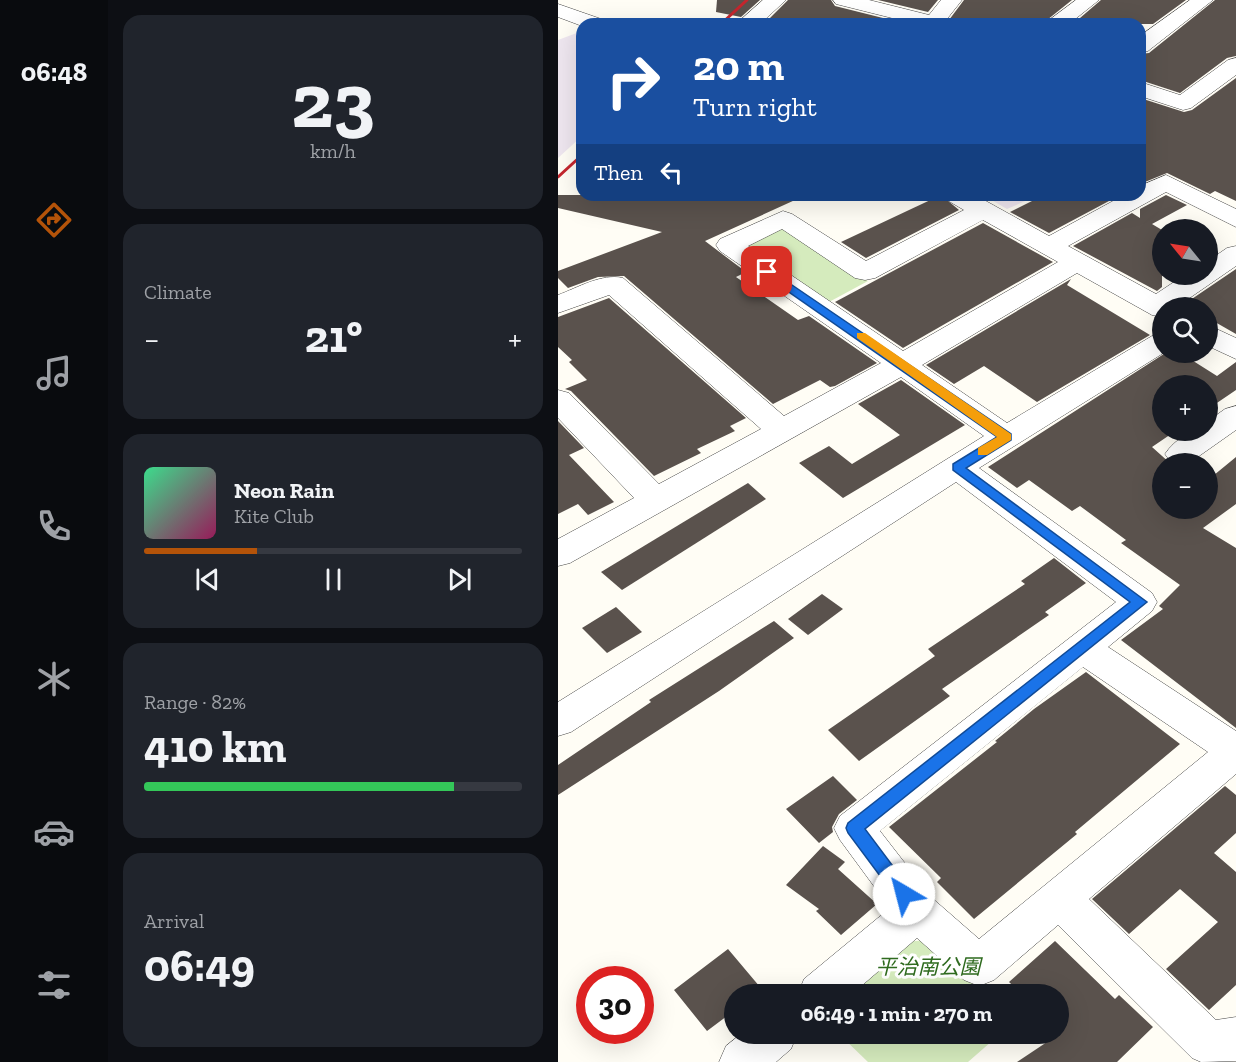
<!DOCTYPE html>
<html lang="en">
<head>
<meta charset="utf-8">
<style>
  :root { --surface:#171b24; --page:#20242c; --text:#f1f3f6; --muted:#9ea1a6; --line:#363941; --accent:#b45309 }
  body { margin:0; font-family:"Zilla Slab","Noto Sans JP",serif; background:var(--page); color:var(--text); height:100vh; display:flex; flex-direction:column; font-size:22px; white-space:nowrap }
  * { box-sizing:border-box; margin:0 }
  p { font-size:20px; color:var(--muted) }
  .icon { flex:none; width:33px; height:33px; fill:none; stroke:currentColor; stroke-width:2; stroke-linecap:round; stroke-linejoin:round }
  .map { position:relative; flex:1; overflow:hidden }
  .drawer { display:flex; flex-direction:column; gap:15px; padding:15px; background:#0d0f14; width:450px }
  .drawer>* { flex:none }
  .top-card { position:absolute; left:18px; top:18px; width:570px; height:183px; border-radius:18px; box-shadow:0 6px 24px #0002; background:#1a4fa0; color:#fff; overflow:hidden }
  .needle { width:39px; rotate:300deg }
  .buttons { position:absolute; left:594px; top:219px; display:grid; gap:12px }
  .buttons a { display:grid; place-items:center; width:66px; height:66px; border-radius:50%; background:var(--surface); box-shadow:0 6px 24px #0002; font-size:30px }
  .speed { position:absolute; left:18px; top:966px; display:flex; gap:12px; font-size:30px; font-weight:700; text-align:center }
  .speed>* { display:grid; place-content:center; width:78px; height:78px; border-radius:50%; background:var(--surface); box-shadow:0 6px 24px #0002; line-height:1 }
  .speed .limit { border:9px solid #d22; background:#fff; color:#111 }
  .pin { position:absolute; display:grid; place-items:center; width:51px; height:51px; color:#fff; margin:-26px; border-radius:12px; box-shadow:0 3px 9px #0006 }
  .me { position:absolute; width:66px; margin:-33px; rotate:323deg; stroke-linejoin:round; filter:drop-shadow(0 0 4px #0008) }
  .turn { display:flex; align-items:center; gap:21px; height:126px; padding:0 18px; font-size:27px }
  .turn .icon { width:78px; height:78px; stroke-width:2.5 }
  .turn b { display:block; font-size:42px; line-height:51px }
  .then { display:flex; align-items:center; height:57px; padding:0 18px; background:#0003; gap:12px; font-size:22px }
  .big { font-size:45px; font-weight:700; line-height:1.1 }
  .drawer .card { flex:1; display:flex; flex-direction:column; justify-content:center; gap:9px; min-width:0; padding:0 21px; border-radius:18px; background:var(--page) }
  .drawer .dial { align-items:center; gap:0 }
  .dial b { font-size:78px; line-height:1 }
  .song { display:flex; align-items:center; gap:18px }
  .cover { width:72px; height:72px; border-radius:9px; background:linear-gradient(135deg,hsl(150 70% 55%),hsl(330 70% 35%)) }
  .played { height:6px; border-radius:3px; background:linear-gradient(90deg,var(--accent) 30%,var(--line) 30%) }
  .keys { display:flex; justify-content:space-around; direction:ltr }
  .heat { display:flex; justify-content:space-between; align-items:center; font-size:33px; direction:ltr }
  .charge { height:9px; border-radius:4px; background:linear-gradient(90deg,#34c759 82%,var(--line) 0) }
  .trip { position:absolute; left:166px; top:984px; width:345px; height:60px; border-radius:30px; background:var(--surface); box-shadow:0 6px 24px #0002; font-weight:700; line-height:60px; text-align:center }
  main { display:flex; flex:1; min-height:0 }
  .tabs { display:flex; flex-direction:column; width:108px; justify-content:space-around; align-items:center; background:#090b0e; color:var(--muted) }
  .tabs .icon { width:42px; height:42px }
  .tabs .current { color:var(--accent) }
  .tabs b { font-size:27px; color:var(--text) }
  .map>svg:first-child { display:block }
  .industrial { fill:#eee6ef }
  .green { fill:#d5ebbd }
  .building { fill:#5a524d }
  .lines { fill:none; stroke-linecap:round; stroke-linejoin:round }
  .minor-casing { stroke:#444; stroke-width:1 }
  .minor { fill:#fff; fill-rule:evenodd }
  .rail { stroke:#c4262e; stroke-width:3 }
  .route { fill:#1a73e8; stroke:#114b97; stroke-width:1.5 }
  .slow { fill:#f59e0b }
  .labels { text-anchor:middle; stroke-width:6; stroke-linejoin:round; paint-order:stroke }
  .near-park-label { font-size:21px; font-style:italic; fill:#2f6b1f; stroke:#fff }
</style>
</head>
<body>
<main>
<nav class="tabs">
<b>06:48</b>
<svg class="icon current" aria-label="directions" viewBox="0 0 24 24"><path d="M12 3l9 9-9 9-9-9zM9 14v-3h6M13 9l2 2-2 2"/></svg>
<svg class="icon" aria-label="music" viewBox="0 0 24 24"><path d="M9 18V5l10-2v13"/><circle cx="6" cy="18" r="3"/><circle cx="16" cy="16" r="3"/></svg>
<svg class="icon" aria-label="phone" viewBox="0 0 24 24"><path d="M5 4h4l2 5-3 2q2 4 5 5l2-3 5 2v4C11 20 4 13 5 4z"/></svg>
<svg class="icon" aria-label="climate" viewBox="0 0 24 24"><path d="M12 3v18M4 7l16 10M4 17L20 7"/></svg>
<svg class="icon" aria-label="car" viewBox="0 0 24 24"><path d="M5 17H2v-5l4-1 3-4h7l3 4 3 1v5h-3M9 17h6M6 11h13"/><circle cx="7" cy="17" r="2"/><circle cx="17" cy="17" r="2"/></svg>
<svg class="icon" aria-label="filters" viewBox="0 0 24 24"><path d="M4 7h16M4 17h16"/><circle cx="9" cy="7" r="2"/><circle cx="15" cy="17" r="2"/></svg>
</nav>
<section class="drawer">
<div class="card dial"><b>23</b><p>km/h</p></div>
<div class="card"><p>Climate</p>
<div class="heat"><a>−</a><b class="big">21°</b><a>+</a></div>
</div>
<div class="card">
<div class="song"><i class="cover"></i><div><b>Neon Rain</b><p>Kite Club</p></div></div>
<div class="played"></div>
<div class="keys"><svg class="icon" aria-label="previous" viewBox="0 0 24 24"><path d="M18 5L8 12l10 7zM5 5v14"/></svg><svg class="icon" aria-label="pause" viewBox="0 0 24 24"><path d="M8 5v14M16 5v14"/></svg><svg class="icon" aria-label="next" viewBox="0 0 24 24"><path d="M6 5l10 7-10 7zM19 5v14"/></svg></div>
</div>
<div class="card"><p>Range · 82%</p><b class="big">410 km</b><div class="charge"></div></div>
<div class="card"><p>Arrival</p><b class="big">06:49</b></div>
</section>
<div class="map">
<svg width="678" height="1062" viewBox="0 0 678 1062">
  <rect width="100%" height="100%" fill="#fffdf5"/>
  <!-- industrial -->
  <g class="industrial">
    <path d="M24 31V136L0 158V40Z"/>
    <path d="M425 195H481L449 209Z"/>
  </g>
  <!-- green -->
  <g class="green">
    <path d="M222 226 310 281 271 302 183 245Z"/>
    <path d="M380 939 437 994H291L347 942Z"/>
    <path d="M281 1034H442L410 1062H310Z"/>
  </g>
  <!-- building -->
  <g class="building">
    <path d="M159 0H202L183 17 158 12Z"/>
    <path d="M230 0H273L277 6 349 24H221L208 22Z"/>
    <path d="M320 0H380L370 12Z"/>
    <path d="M406 0H514L484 24H388Z"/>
    <path d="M543 0H628L595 24H515Z"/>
    <path d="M657 0H678V56L669 58 622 93 582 80V54L591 53Z"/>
    <path d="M678 78V201L657 191 652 194 609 173 582 184V98L626 112 634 110Z"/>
    <path d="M0 195H248L147 241 188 272 178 277 240 320 251 316 319 363 277 386 272 387 262 380 215 404 66 276 40 277 10 288 0 278V271L104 232 0 208Z"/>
    <path d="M383 195 401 210 308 258 283 242Z"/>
    <path d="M486 195H541L551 201 491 233 452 212Z"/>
    <path d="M608 195 629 205 594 224 604 230V287L599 291 515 246 574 213 582 218V209Z"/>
    <path d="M425 223 495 262 345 348 277 302Z"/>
    <path d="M678 269V334L650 318V308L625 305Z"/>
    <path d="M513 279 509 285 592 335 479 402 426 366 396 384 368 365Z"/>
    <path d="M51 298 188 418 172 426 177 431 139 449 143 453 96 476 13 391 7 389 29 380 11 362 14 360 0 347V317Z"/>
    <path d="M609 352H621L659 376 678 362V390L650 409V386H604V430H619L594 447 613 464H604V508H650V480L678 457V504L645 528 678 548V728L563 640 605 609 601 606 622 585 563 543 568 540 522 506 514 511 471 480 459 488 430 467Z"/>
    <path d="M343 380 407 425 285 498 241 463 271 446 294 464 342 435 300 404Z"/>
    <path d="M0 421 26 448 11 455 56 502 30 515 20 504 0 514Z"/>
    <path d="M190 483 208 499 64 590 43 572Z"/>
    <path d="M496 558 528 583 487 612 491 615 384 689 392 696 301 761 270 730 377 656 370 649 467 584 463 581Z"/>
    <path d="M264 594 285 609 250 635 230 619Z"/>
    <path d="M58 607 84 632 49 653 24 628Z"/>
    <path d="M216 621 236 638 161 691 0 795V765L93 702 91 700Z"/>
    <path d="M528 672 622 744 517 832 519 834 416 919 379 882 383 878 331 827 439 742 437 741 476 709Z"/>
    <path d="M275 776 299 800 281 814 274 827 275 832 261 843 228 809Z"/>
    <path d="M667 786 678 795V833L656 853 678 872V985L651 1010 608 969 660 922 622 889 571 934 534 899Z"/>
    <path d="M265 846 287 862 280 869 319 904 283 935 258 911 261 909 228 885Z"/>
    <path d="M497 941 557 999 561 995 595 1027 559 1062H459L501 1034V994H464L451 982Z"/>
    <path d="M170 949 208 994H177V1010L149 1031 116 990Z"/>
  </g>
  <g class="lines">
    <defs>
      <g id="minor">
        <path d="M205 0H228L202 24H178Z"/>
        <path d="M275 0H311L371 15 383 0H404L385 24H358L278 4Z"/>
        <path d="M518 0H541L511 24H486Z"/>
        <path d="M632 0H655L590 51 582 52V36Z"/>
        <path d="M0 4 46 20 50 24 24 26 0 17Z"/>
        <path d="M678 58V75L633 108 625 110 582 96V82L622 95 670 60Z"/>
        <path d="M608 175 678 209V227L608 192 510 246 598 294 628 274H650V261L669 248 678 246V266L617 308H604V317L594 315 519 273 364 365 449 423 594 336 604 333V352H607L421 468 594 593 599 602 594 611 550 647 678 731V774L531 899 658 1020 678 1017V1061L643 1062 634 1058 500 925 436 980 421 986 406 980 359 938 294 994H240L246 979 332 908 282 840 276 828 282 816 558 602 398 482 13 732 0 736V702L426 436 343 377 12 563 0 566V539L76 498 0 418V390L11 393 101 484 203 429 51 295 0 313V295C19 288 44 273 65 278L226 416 323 363 162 251 158 245 162 239 225 211 234 214 308 261 406 210 389 200 385 195H417L491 236 566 195H582V186ZM425 220 500 262 345 351 190 246 224 229 297 278 307 280 317 278ZM525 667 650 752 421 939 374 898 322 831Z"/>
        <path d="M650 325 678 338V359L650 346Z"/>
        <path d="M678 406V430L634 461 626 464 612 461 607 454C617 439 633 430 650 430V421L667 409Z"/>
        <path d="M183 1034H239L233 1049 218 1062H161L168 1046Z"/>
      </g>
    </defs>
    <!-- minor casing -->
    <use href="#minor" class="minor-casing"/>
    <!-- minor -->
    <use href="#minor" class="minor"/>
    <!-- rail -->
    <g class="rail">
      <path d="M163 24 189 0"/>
      <path d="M0 177 24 155"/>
    </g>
  </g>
  <!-- route -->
  <path class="route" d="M209 268 453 434V440L408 468 589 602 307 829 352 889 355 894 352 900 346 902 340 900 290 833 288 828 290 823 572 602 395 470V464L439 437 205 274V269Z"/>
  <!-- slow -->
  <path class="slow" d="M299 333H307L453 434V440L429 455H420V448L439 437 299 338Z"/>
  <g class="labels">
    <!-- near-park labels -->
    <g class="near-park-label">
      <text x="370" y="974">平治南公園</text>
    </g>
  </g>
</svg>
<div class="buttons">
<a><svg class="needle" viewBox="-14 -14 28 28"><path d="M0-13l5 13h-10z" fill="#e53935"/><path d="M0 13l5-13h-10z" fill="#9ea1a6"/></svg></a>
<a><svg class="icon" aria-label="search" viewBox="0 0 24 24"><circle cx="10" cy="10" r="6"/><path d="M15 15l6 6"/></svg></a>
<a>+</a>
<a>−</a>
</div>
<div class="speed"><div class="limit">30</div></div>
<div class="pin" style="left:209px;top:272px;background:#d93025"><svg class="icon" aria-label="arrive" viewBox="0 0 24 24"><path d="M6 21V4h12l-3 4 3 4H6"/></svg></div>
<svg class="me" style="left:346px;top:894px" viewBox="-20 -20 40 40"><circle r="19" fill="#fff"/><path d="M0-13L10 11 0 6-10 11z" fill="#1a73e8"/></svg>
<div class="trip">06:49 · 1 min · 270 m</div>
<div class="top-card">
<div class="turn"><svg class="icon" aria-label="right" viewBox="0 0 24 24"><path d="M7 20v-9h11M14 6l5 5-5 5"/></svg><div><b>20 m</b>Turn right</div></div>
<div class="then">Then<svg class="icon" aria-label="left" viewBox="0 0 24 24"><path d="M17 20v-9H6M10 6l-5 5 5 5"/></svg></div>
</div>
</div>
</main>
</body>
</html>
